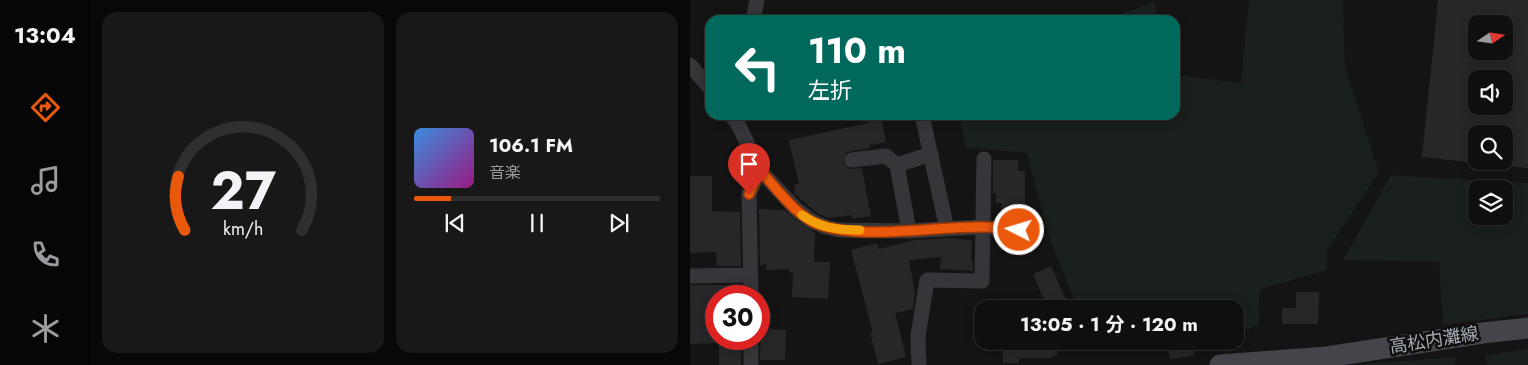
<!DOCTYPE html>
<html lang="ja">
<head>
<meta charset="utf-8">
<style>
  :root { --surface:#0f0f10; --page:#181819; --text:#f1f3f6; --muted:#9b9c9f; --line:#2f2f30; --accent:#ea580c }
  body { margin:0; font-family:Jost,"Noto Sans JP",sans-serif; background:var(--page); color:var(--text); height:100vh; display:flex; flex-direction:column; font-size:19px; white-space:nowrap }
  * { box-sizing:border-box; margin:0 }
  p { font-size:16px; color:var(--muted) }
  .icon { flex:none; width:28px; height:28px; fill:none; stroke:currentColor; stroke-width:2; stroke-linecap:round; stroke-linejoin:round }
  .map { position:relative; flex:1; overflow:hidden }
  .sheet { display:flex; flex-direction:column; gap:12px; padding:12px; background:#080809; width:600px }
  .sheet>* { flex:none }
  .guide { position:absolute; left:15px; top:15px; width:475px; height:105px; border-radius:15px; box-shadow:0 2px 12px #0003,0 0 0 1px var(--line); background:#00695c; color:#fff; overflow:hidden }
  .needle { width:32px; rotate:77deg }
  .controls { position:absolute; left:778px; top:15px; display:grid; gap:10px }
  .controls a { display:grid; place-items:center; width:45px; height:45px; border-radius:10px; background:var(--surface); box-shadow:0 2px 12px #0003,0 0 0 1px var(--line); font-size:25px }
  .speed { position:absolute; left:15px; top:285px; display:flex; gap:10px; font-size:25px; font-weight:700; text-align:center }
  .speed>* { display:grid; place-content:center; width:65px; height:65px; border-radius:50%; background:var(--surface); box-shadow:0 2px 12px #0003,0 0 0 1px var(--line); line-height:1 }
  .speed .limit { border:8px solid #d22; background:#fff; color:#111 }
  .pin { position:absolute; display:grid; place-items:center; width:42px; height:42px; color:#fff; margin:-51px -21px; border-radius:50% 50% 50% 0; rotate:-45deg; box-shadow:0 0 5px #0007 }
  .pin .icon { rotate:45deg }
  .me { position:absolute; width:55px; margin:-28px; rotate:275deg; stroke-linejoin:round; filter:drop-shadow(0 0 4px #0008) }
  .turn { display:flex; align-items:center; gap:18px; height:105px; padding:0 20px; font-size:22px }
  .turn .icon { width:65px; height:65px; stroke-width:2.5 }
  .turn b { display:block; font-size:35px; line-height:42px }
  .sheet .tile { flex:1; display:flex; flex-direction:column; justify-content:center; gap:8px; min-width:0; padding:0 18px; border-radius:15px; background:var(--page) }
  .sheet .dial { align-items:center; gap:0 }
  .dial svg { height:130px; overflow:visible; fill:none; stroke:var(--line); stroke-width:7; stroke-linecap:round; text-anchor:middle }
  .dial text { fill:var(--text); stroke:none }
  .song { display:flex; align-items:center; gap:15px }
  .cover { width:60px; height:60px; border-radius:8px; background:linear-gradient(135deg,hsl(210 70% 55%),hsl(310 70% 35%)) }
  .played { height:5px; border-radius:2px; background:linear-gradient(90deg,var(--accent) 15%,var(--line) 15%) }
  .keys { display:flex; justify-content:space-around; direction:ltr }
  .sheet .tiles { flex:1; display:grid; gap:12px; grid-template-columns:repeat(2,1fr) }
  .trip { position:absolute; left:284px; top:300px; width:270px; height:50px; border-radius:15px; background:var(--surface); box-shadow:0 2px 12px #0003,0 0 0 1px var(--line); font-weight:700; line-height:50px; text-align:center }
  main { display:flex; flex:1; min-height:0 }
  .tabs { display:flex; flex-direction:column; width:90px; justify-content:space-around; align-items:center; background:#060606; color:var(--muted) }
  .tabs .icon { width:35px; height:35px }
  .tabs .selected { color:var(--accent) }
  .tabs b { font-size:22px; color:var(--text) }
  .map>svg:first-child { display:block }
  .green { fill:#1a201b; fill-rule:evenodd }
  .building { fill:#272729; fill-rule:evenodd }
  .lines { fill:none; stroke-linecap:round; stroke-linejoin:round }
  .street { stroke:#35363a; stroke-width:15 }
  .secondary { stroke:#43454a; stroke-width:21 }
  .route-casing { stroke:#983908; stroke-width:12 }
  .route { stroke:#ea580c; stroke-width:9 }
  .slow { stroke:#f59e0b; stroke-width:9 }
  .labels { text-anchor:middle; stroke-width:5; stroke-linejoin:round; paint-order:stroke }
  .street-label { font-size:18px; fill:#a6acb4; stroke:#0f0f10 }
</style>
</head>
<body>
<main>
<nav class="tabs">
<b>13:04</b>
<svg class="icon selected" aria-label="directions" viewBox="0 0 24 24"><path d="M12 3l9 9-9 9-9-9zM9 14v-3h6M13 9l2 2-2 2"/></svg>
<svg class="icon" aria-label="music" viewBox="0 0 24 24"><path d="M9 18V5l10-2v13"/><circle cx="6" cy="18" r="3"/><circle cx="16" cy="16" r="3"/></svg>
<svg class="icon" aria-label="phone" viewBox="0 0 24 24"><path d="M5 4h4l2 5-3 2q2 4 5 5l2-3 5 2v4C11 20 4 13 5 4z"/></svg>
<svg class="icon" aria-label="climate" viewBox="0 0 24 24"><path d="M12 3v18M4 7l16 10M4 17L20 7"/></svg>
</nav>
<section class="sheet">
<div class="tiles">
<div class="tile dial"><svg viewBox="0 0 100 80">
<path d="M14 69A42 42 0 1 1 86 69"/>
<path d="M14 69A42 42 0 0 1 10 36" stroke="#ea580c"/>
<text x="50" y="56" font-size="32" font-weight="700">27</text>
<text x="50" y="72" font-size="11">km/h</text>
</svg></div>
<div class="tile">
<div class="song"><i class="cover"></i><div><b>106.1 FM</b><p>音楽</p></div></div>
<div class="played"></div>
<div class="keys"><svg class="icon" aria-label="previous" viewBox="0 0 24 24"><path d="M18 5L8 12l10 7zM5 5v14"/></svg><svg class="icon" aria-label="pause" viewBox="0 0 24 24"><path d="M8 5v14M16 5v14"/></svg><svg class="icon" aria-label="next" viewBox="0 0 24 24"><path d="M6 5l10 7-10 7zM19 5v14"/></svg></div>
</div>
</div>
</section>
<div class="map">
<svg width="838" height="365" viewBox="0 0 838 365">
  <rect width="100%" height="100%" fill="#141415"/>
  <!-- green -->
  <g class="green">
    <path d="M559 0H653L655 68 689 172 637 250V270L570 289 568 325 545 335V309H517L510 302 471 309H388L358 234 337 153 276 148 269 115H485V75L551 83Z"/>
    <path d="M465 2 467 20H414L464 2Z"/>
    <path d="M701 175 838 183V314L753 325 749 262 653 260ZM786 189H814V216H786Z"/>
    <path d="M838 349V365H797L795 355Z"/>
    <path d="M764 357 765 365H659Z"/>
  </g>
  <!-- building -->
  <g class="building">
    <path d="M748 0H838V168L814 166V134H786V163L732 157ZM786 24H814V51H786ZM786 79H814V106H786Z"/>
    <path d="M176 115H190L196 142 179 145 180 148 157 152 153 161 159 169 172 168 181 216 163 219 162 215 138 218 127 213 105 194 104 185 109 184 99 140 178 123Z"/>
    <path d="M303 160H328V171H335V210L340 211 339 227 330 221 311 219 312 203H306V194H303Z"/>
    <path d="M0 176H22V211L50 212 51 266H27L26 252 0 253Z"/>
    <path d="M69 209 94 210 125 233 124 262H140L138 299 102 297 103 273 99 272V269L76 270V264L70 265Z"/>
    <path d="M258 238 282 240 281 261H283V271L250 269 251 257 219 260 225 293 223 309 205 313 216 357 188 364 180 332H183L161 250 187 243 189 249 225 240Z"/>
    <path d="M361 266 377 302 379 309H358L343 274Z"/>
    <path d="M0 285H47V296H26V343L0 344Z"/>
    <path d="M606 292H629L628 324H592V308H606Z"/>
    <path d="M71 329 96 330 95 360H70Z"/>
    <path d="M29 339H52L51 365H29Z"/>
    <path d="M313 341H368L367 356H363V358H329V363H313Z"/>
    <path d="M477 341H502L504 356 480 359Z"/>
  </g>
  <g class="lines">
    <!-- street -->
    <g class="street">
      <path d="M63 20 67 0"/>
      <path d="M0 65 20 88"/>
      <path d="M41 115 48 124 70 170 105 208 122 221 135 227 149 230 219 231 294 227 329 230"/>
      <path d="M232 115 257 229"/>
      <path d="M162 160 196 156 207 165"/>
      <path d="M219 231 207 165 241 154"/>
      <path d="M0 276 61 275"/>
      <path d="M61 296 59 194 70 170"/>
      <path d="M61 365V339"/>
      <path d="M229 365 228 336 237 280 292 281 294 159"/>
    </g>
    <!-- secondary -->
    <path class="secondary" d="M530 365 637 357 793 333 838 328"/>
  </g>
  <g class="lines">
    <defs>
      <path id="route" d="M59 194 70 170C85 187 101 209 121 221 162 243 249 225 295 227 306 227 318 229 329 230"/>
    </defs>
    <!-- route casing -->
    <use href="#route" class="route-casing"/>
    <!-- route -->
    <use href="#route" class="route"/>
    <!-- slow -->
    <path class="slow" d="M112 215C130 228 148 230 170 230"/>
  </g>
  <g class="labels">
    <!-- street labels -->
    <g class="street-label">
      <text transform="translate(744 340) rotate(-9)" y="6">高松内灘線</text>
    </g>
  </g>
</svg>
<div class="controls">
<a><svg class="needle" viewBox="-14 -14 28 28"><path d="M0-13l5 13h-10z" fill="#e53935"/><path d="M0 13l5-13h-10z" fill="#9b9c9f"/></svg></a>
<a><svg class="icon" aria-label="sound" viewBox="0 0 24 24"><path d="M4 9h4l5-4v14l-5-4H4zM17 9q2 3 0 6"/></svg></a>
<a><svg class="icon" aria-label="search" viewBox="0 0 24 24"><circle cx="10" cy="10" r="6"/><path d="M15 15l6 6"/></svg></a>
<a><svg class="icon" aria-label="layers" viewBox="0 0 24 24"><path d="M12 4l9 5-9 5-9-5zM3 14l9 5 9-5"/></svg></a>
</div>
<div class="speed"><div class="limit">30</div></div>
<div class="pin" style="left:59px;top:194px;background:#d93025"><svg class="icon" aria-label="arrive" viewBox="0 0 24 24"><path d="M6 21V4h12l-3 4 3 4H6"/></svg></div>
<svg class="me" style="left:329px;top:230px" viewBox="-20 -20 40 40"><circle r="17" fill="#ea580c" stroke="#fff" stroke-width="3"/><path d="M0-11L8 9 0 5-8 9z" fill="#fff"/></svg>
<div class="trip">13:05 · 1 分 · 120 m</div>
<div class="guide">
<div class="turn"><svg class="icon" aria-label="left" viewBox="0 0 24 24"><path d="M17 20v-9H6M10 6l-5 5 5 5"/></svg><div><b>110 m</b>左折</div></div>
</div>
</div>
</main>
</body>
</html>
